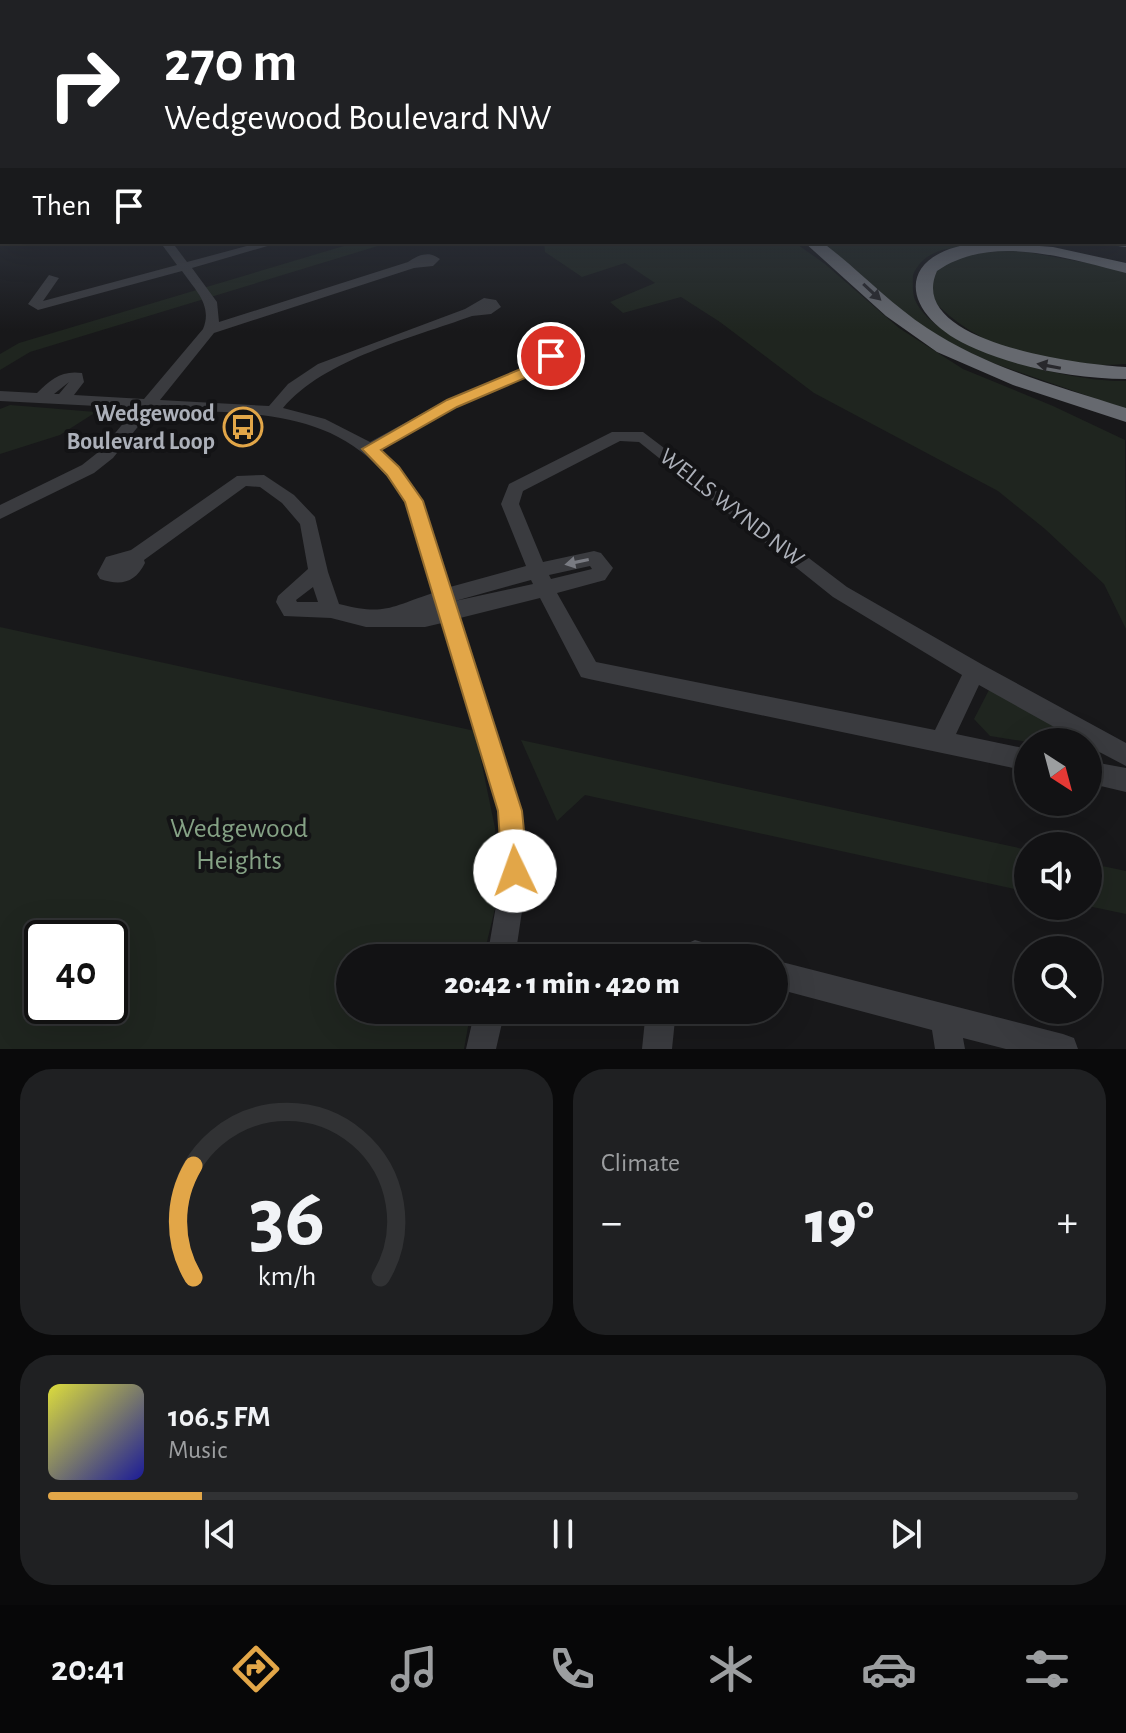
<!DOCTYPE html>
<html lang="en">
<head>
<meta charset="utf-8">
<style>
  :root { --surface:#121214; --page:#1f2022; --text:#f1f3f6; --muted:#9c9ea0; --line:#313234; --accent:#e2a648 }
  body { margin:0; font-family:"Alegreya Sans",sans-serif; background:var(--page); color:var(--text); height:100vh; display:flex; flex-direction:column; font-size:30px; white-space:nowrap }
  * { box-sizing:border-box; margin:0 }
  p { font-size:26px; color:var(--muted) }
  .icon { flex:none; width:44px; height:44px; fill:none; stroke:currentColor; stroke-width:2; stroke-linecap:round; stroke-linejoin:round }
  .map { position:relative; height:1049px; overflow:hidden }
  .drawer { display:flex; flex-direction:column; gap:20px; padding:20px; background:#0a0a0b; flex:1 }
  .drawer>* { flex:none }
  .top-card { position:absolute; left:0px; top:0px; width:1126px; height:244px; box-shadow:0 8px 32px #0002,0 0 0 2px var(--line); background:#202124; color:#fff; overflow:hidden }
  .needle { width:52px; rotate:144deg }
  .buttons { position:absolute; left:1014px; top:728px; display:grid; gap:16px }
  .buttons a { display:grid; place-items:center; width:88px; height:88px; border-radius:50%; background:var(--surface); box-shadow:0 8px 32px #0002,0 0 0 2px var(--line); font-size:40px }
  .speed { position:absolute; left:24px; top:920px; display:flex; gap:16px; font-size:40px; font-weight:700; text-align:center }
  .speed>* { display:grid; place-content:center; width:104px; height:104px; border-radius:50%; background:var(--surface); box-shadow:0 8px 32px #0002,0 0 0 2px var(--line); line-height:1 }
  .speed .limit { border:4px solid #111; border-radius:12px; background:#fff; color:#111 }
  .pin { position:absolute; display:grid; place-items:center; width:68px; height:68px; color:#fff; margin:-34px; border:4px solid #fff; border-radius:50%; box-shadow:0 2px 8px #0007 }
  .me { position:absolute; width:88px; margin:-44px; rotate:357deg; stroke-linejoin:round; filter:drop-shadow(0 0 6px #0008) }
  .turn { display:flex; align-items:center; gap:28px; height:168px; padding:0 32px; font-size:36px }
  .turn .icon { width:104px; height:104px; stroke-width:2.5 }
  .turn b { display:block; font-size:56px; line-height:68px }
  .then { display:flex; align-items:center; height:76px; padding:0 32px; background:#0003; gap:16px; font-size:30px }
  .big { font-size:60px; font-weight:800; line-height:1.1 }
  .drawer .widget { flex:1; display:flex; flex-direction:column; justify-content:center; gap:12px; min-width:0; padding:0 28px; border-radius:32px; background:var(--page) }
  .drawer .dial { align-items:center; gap:0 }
  .dial svg { height:208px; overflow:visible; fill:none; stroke:var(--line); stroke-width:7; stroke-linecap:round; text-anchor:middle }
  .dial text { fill:var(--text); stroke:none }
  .song { display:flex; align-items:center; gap:24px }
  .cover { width:96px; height:96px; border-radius:12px; background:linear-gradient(135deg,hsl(60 70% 55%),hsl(240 70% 35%)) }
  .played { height:8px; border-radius:4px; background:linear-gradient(90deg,var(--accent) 15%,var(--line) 15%) }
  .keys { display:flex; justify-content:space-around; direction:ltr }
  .heat { display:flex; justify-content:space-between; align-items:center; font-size:44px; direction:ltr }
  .drawer .tiles { flex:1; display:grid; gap:20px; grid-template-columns:1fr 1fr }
  .widget:last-child { grid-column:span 2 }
  .trip { position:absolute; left:336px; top:944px; width:452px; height:80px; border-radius:40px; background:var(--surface); box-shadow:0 8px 32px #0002,0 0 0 2px var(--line); font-weight:800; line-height:80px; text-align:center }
  .dock { display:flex; height:128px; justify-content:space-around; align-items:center; background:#070708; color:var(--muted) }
  .dock .icon { width:56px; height:56px }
  .dock .active { color:var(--accent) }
  .dock b { font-size:36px; color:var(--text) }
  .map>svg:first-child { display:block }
  .green { fill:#1f251f; fill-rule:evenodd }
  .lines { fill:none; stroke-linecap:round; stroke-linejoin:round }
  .minor { fill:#3a3b3f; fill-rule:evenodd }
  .highway { fill:#66696f; fill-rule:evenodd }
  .oneway { fill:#28282c }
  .oneway2 { fill:#797b82 }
  .route { fill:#e2a648; stroke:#936c2f; stroke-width:2 }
  .labels { text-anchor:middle; stroke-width:8; stroke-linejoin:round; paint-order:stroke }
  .poi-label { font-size:24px; font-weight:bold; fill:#acb0b9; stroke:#131315; text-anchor:end }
  .street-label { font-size:24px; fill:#acb0b9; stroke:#131315 }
  .near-park-label { font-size:28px; fill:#85a285; stroke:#131315 }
</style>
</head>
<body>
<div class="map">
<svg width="1126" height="1049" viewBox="0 0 1126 1049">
  <rect width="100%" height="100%" fill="#18181a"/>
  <!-- green -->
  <g class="green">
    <path d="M357 242H391L30 352 0 370V354L19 343Z"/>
    <path d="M544 242H794L825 264 899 328 963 369 1053 406 1125 440 1126 629 1104 584 1045 529 998 491 814 393 720 322 681 297 623 313 610 302 655 283 625 263 582 277 545 252Z"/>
    <path d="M816 242H1012C982 252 930 235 913 275 913 283 912 293 915 300 938 351 1075 383 1126 381V409L993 363 935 337Z"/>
    <path d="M1010 249 1126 270V364C1057 370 978 351 931 298L934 269 961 255Z"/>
    <path d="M10 405 96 412 60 435 0 454V409Z"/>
    <path d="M0 627 475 731 495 828 500 888 483 958H350V1010H471L464 1049H0ZM42 938H110V1006H42Z"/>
    <path d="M990 688 1114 755 1088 751V742H1028L990 736 974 719Z"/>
    <path d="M521 740 1028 850V892L585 795 557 821Z"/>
    <path d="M1088 863 1126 871V914L1088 906Z"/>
  </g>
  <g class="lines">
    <!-- minor -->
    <g class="minor">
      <path d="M0 239 2 242H8L0 246Z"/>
      <path d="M160 242H172L187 262 262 242H281L192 268 217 302 219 322 408 262C418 255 429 250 440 259L433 266 414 268 214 333 160 400 269 406 288 384 318 364 465 309 484 298 496 300 501 307 491 314 472 316C412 338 324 359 283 408L325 419 370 442 447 400 529 366 536 357 555 352 569 361 561 370 537 373 457 406 380 450C427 493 432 530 450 587L526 566 501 504 509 484 612 432H643L847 587 983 665 1126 743V766L1088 746V742H1081L979 685 956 734 1028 749V771L589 679 581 677 540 598 460 618 522 811 528 871 515 958H487L502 871 498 811 442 623 425 627H366L331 618 284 616 276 602 278 596 308 569 300 524 282 503 260 487 246 486 144 560 145 563C135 583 121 586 100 579L97 574 106 557 131 550 237 476 264 475 294 495 315 517 328 572 339 604C385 616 390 607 433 593 424 564 418 533 406 505 401 492 390 480 381 470 322 405 233 414 152 409L113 458 94 473 0 519V505L82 465 101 450 136 408 0 401V391L37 393C51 379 62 370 82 373L84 382 74 395 144 399 203 329C213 305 195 290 182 271L38 310 28 304 49 275 59 278 43 301 177 265ZM69 382 59 394H54ZM620 441 639 442 833 597 962 675 935 730 596 662 557 593 605 580 613 568 601 553 594 551 543 562 519 504 523 491ZM590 566 592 569 551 579 549 575ZM531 580 533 584 455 601ZM313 587 318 602H297L296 600Z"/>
      <path d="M1088 761 1126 768V792L1088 783Z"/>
      <path d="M695 940 722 948 726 958H673L677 948Z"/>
      <path d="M774 960 1063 1034 1074 1038 1078 1049H1006L963 1038 965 1049H935L932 1030 774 988Z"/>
      <path d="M475 1010H505L496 1049H466Z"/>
      <path d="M646 1010H676L672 1049H642Z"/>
    </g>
    <!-- highway -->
    <g class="highway">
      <rect x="1124" y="185" width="2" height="6"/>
      <path d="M1124 237 1126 247 1118 246 1116 242H1124Z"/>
      <path d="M804 242H822C858 269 889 303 927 328 987 368 1058 386 1126 408V422L1013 385 937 352 886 316Z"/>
      <path d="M986 242 1053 247 1126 263V273C1066 258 992 233 937 271 904 343 1084 365 1126 367V379C1075 378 1023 369 976 349 897 316 891 249 986 242Z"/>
    </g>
  </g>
  <!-- one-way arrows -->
  <defs><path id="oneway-solid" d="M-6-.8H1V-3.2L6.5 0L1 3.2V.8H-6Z" transform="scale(2)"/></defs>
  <g class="oneway">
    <use href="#oneway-solid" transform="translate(872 292) rotate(43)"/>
    <use href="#oneway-solid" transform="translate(1049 366) rotate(-169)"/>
  </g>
  <use class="oneway2" href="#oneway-solid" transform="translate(577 562) rotate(168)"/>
  <!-- sky -->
  <linearGradient id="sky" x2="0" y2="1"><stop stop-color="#0d0d0e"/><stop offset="0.56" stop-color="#373d49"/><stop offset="1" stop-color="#373d49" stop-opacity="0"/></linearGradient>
  <rect width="1126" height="331" fill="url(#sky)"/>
  <!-- route -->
  <path class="route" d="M551 352 558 356 539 372 457 407 381 450 399 467 423 501 522 811 528 871 524 880 515 884 506 880 502 871 498 811 405 502 387 475 362 449 447 400 528 366 536 357Z"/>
  <!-- icons -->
  <defs>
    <symbol id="bus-ring" viewBox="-11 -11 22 22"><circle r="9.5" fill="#131315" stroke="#e2a648" stroke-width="1.5"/><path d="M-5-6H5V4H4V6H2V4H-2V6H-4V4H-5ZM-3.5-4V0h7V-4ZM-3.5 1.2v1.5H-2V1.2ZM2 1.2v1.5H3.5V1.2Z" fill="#e2a648"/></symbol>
  </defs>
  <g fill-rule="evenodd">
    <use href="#bus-ring" x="221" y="405" width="44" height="44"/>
  </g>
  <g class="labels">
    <!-- poi labels -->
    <g class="poi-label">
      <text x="215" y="421">Wedgewood<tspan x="215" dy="28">Boulevard Loop</tspan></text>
    </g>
    <!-- street labels -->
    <g class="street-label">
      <text transform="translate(732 507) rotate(38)" y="8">WELLS WYND NW</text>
    </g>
    <!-- near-park labels -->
    <g class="near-park-label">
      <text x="239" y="837">Wedgewood<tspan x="239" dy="32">Heights</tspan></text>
    </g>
  </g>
</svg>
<div class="buttons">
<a><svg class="needle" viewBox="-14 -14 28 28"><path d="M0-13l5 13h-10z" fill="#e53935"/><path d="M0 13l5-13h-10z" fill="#9c9ea0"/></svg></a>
<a><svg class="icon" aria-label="sound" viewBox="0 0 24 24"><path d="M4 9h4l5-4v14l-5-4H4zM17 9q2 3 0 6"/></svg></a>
<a><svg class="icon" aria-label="search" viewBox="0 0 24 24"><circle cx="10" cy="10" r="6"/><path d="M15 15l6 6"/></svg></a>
</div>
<div class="speed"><div class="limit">40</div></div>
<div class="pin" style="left:551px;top:356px;background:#d93025"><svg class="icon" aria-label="arrive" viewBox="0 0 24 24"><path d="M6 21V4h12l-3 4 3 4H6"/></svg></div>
<svg class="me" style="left:515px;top:871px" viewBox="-20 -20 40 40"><circle r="19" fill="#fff"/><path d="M0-13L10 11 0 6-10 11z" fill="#e2a648"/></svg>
<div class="trip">20:42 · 1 min · 420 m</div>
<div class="top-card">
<div class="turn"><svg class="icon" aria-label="right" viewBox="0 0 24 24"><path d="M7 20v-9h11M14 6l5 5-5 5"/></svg><div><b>270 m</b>Wedgewood Boulevard NW</div></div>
<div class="then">Then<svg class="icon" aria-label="arrive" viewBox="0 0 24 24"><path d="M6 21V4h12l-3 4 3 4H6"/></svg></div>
</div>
</div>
<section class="drawer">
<div class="tiles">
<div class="widget dial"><svg viewBox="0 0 100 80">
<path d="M14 69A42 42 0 1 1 86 69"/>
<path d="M14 69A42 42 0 0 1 14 26" stroke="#e2a648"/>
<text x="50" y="56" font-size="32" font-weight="700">36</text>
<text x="50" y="72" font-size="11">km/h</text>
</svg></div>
<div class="widget"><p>Climate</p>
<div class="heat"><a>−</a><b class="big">19°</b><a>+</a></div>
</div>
<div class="widget">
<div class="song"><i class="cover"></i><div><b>106.5 FM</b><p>Music</p></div></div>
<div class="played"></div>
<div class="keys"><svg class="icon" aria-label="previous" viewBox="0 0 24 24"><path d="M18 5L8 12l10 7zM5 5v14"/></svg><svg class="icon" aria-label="pause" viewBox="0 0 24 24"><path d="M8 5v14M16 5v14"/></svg><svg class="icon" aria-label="next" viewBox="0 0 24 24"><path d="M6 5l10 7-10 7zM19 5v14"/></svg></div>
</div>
</div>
</section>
<nav class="dock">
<b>20:41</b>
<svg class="icon active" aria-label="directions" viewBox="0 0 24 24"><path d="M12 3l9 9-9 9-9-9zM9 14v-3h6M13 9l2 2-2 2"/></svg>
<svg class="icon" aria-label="music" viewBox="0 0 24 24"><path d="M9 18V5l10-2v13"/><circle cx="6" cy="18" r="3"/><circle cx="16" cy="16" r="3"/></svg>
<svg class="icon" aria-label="phone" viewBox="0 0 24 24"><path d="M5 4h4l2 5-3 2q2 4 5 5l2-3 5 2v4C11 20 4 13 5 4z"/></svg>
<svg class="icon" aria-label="climate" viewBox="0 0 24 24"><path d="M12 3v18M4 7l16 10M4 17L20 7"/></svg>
<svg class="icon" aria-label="car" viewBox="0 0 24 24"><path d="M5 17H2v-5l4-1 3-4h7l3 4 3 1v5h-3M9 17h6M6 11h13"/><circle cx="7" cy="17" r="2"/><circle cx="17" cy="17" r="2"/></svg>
<svg class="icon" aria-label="filters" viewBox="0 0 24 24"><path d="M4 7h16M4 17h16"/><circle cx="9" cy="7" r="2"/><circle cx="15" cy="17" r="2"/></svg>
</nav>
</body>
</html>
